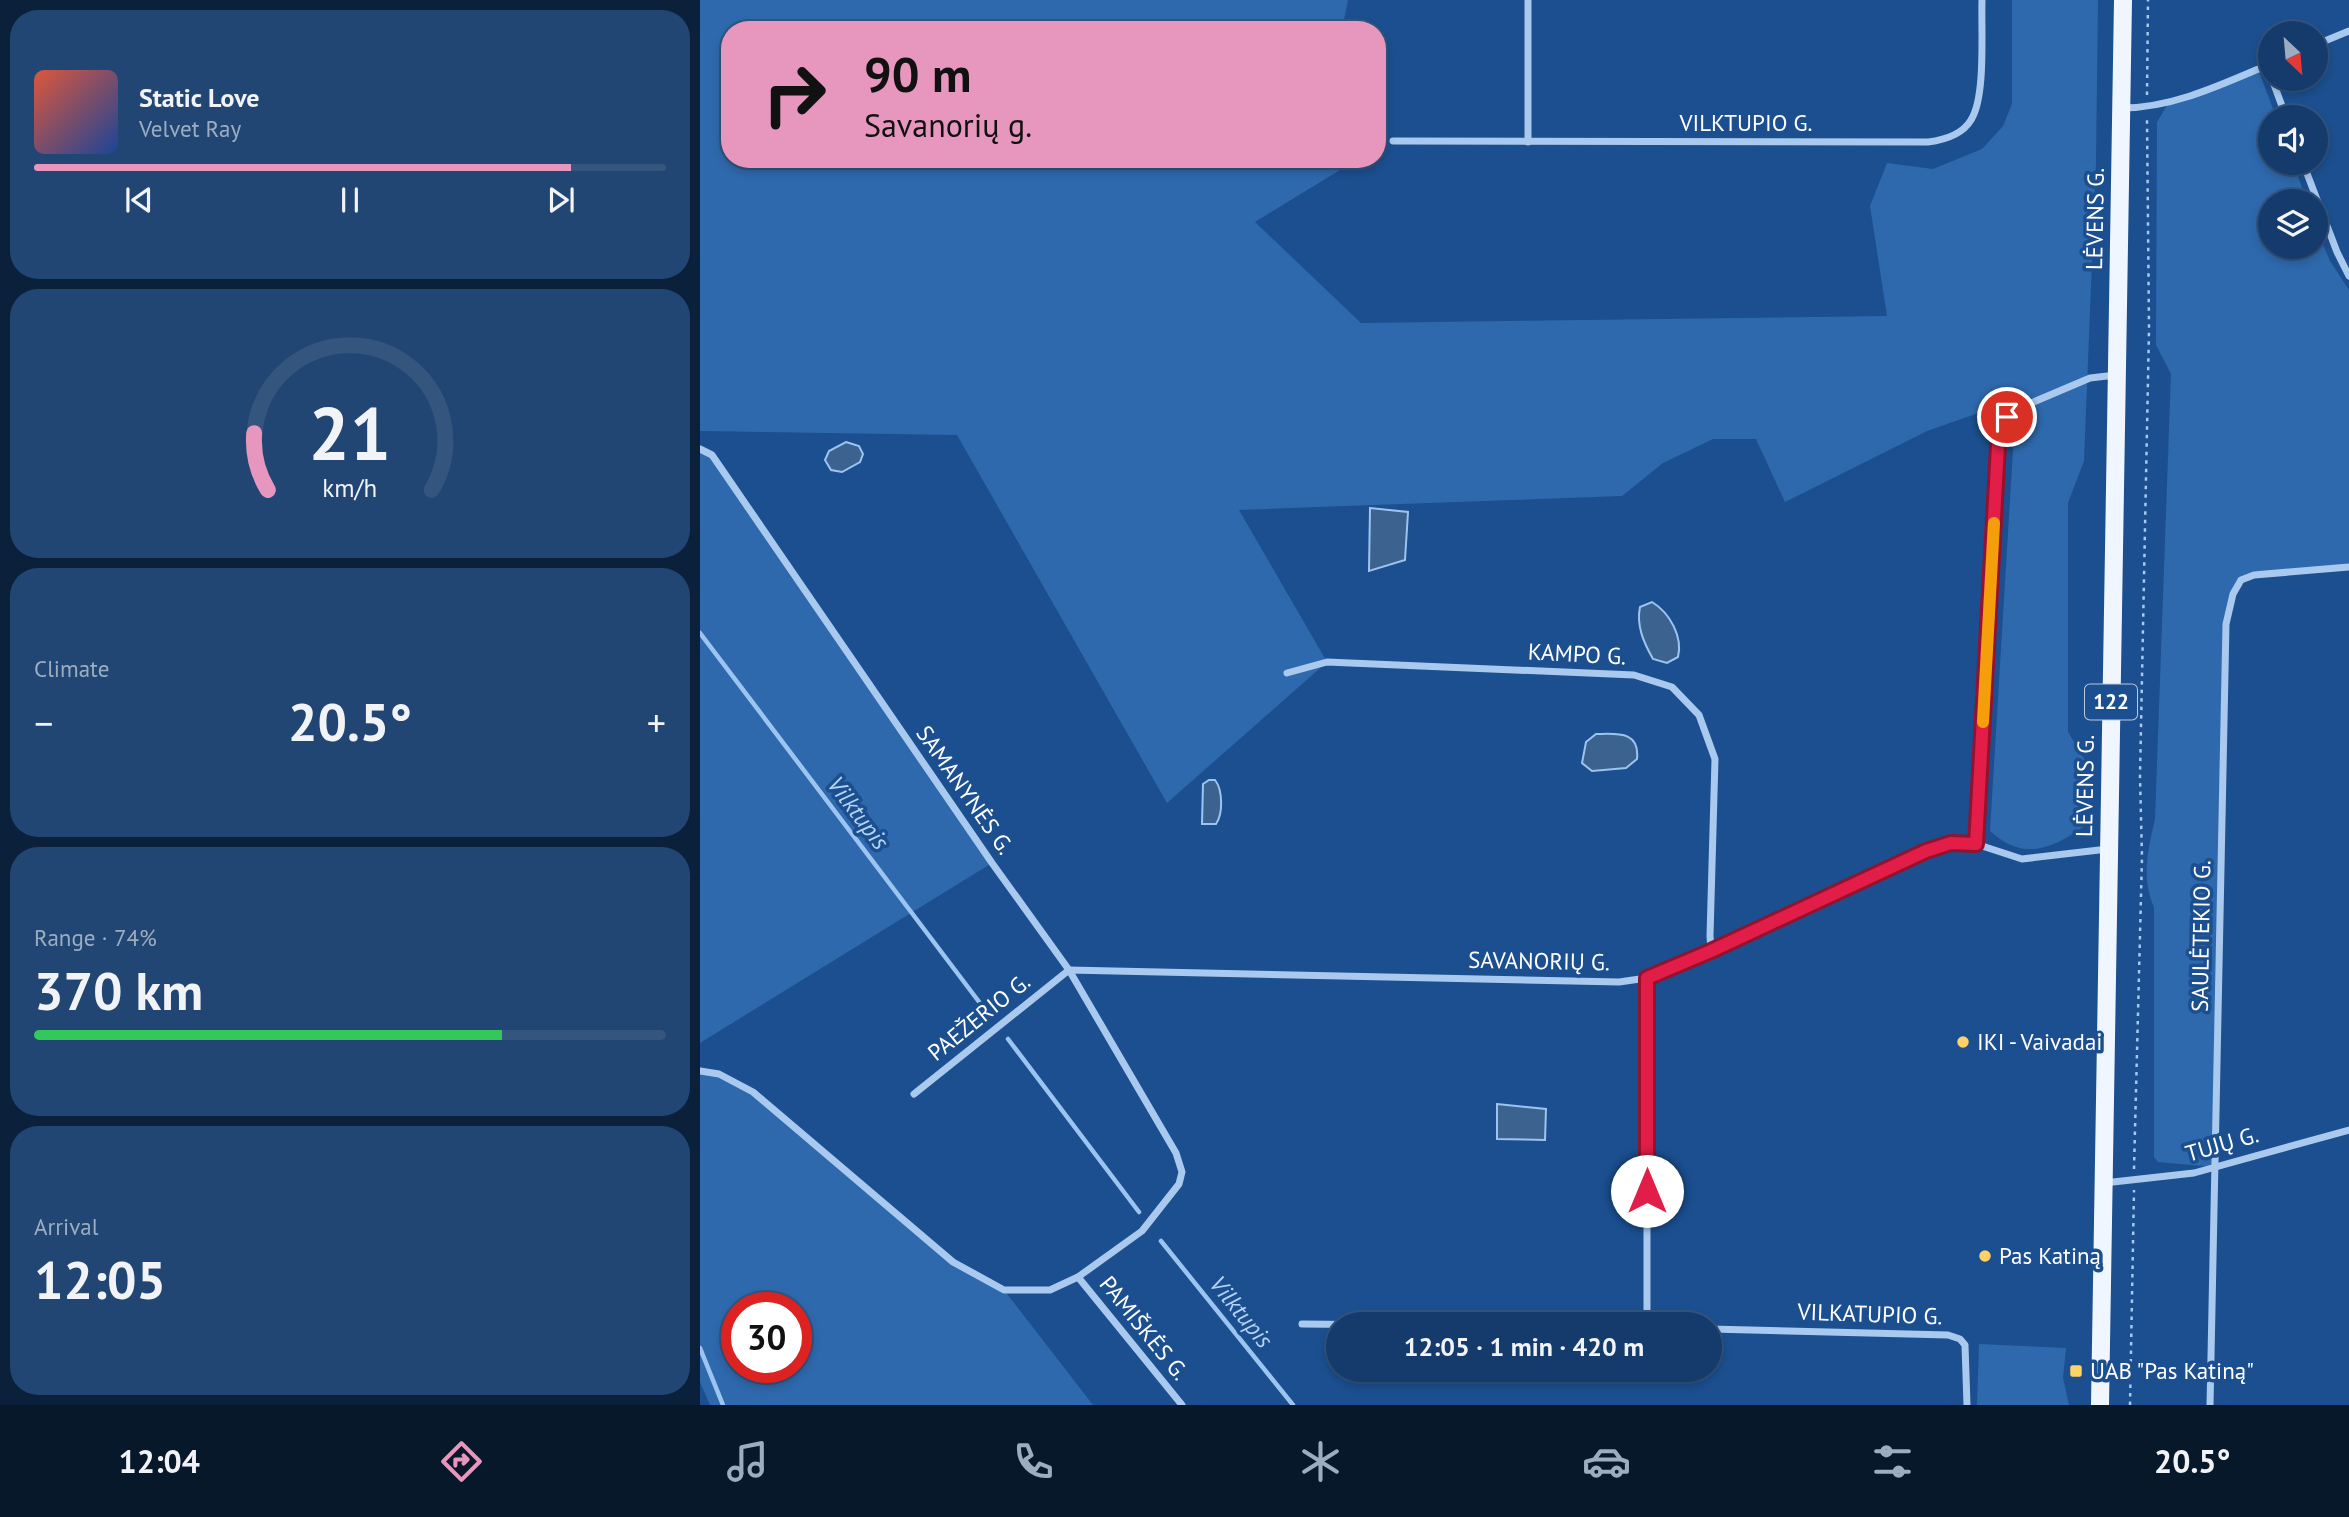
<!DOCTYPE html>
<html lang="en">
<head>
<meta charset="utf-8">
<style>
  :root { --surface:#143b6b; --page:#214673; --text:#f1f3f6; --muted:#9dadc1; --line:#33557e; --accent:#e797bd }
  body { margin:0; font-family:"PT Sans",sans-serif; background:var(--page); color:var(--text); height:100vh; display:flex; flex-direction:column; font-size:26px; white-space:nowrap }
  * { box-sizing:border-box; margin:0 }
  p { font-size:23px; color:var(--muted) }
  .icon { flex:none; width:38px; height:38px; fill:none; stroke:currentColor; stroke-width:2; stroke-linecap:round; stroke-linejoin:round }
  .map { position:relative; flex:1; overflow:hidden }
  .panel { display:flex; flex-direction:column; gap:10px; padding:10px; background:#0b203b; width:700px }
  .panel>* { flex:none }
  .banner { position:absolute; left:21px; top:21px; width:665px; height:147px; border-radius:28px; box-shadow:0 4px 10px #0003,0 0 0 2px var(--line); background:#e797bd; color:#111; overflow:hidden }
  .needle { width:46px; rotate:154deg }
  .controls { position:absolute; left:1558px; top:21px; display:grid; gap:14px }
  .controls a { display:grid; place-items:center; width:70px; height:70px; border-radius:50%; background:var(--surface); box-shadow:0 4px 10px #0003,0 0 0 2px var(--line); font-size:35px }
  .speed { position:absolute; left:21px; top:1292px; display:flex; gap:14px; font-size:35px; font-weight:700; text-align:center }
  .speed>* { display:grid; place-content:center; width:91px; height:91px; border-radius:50%; background:var(--surface); box-shadow:0 4px 10px #0003,0 0 0 2px var(--line); line-height:1 }
  .speed .limit { border:10px solid #d22; background:#fff; color:#111 }
  .pin { position:absolute; display:grid; place-items:center; width:60px; height:60px; color:#fff; margin:-30px; border:4px solid #fff; border-radius:50%; box-shadow:0 2px 7px #0007 }
  .me { position:absolute; width:77px; margin:-38px; rotate:0deg; stroke-linejoin:round; filter:drop-shadow(0 0 5px #0008) }
  .turn { display:flex; align-items:center; gap:24px; height:147px; padding:0 28px; font-size:32px }
  .turn .icon { width:91px; height:91px; stroke-width:2.5 }
  .turn b { display:block; font-size:49px; line-height:60px }
  .big { font-size:52px; font-weight:800; line-height:1.1 }
  .panel .card { flex:1; display:flex; flex-direction:column; justify-content:center; gap:10px; min-width:0; padding:0 24px; border-radius:28px; background:var(--page) }
  .panel .dial { align-items:center; gap:0 }
  .dial svg { height:182px; overflow:visible; fill:none; stroke:var(--line); stroke-width:7; stroke-linecap:round; text-anchor:middle }
  .dial text { fill:var(--text); stroke:none }
  .song { display:flex; align-items:center; gap:21px }
  .cover { width:84px; height:84px; border-radius:10px; background:linear-gradient(135deg,hsl(10 70% 55%),hsl(220 70% 35%)) }
  .played { height:7px; border-radius:4px; background:linear-gradient(90deg,var(--accent) 85%,var(--line) 85%) }
  .keys { display:flex; justify-content:space-around; direction:ltr }
  .heat { display:flex; justify-content:space-between; align-items:center; font-size:38px; direction:ltr }
  .charge { height:10px; border-radius:5px; background:linear-gradient(90deg,#34c759 74%,var(--line) 0) }
  .trip { position:absolute; left:626px; top:1312px; width:396px; height:70px; border-radius:35px; background:var(--surface); box-shadow:0 4px 10px #0003,0 0 0 2px var(--line); font-weight:800; line-height:70px; text-align:center }
  .tabs { display:flex; height:112px; justify-content:space-around; align-items:center; background:#08182b; color:var(--muted) }
  .tabs .icon { width:49px; height:49px }
  .tabs .selected { color:var(--accent) }
  .tabs b { font-size:32px; color:var(--text) }
  main { display:flex; flex:1; min-height:0 }
  .map>svg:first-child { display:block }
  .green { fill:#2e69ad; fill-rule:evenodd }
  .water { fill:#3c6290; stroke:#9cc4f0; stroke-width:2 }
  .lines { fill:none; stroke-linecap:round; stroke-linejoin:round }
  .stream { stroke:#9cc4f0; stroke-width:4.5 }
  .path { stroke:#a9c9ee; stroke-width:2.5; stroke-dasharray:3.5 5; stroke-linecap:butt }
  .minor { stroke:#a9c9ee; stroke-width:7 }
  .primary { stroke:#f0f6ff; stroke-width:18 }
  .route-casing { stroke:#92132f; stroke-width:18 }
  .route { stroke:#e11d48; stroke-width:12 }
  .slow { stroke:#f59e0b; stroke-width:12 }
  .poi-dot { fill:#ffd166; stroke:#1b4f8f; stroke-width:2.5 }
  .labels { text-anchor:middle; stroke-width:7; stroke-linejoin:round; paint-order:stroke }
  .shield { fill:#1b4f8f; stroke:#bbcadd; stroke-width:2 }
  .shield-label { font-size:21px; font-weight:bold; fill:#fff }
  .street-label { font-size:23px; fill:#fff; stroke:#1b4f8f }
  .poi-label { font-size:23px; fill:#fff; stroke:#1b4f8f; text-anchor:start }
  .water-label { font-size:24px; font-style:italic; fill:#b5d3f5; stroke:#1b4f8f }
</style>
</head>
<body>
<main>
<section class="panel">
<div class="card">
<div class="song"><i class="cover"></i><div><b>Static Love</b><p>Velvet Ray</p></div></div>
<div class="played"></div>
<div class="keys"><svg class="icon" aria-label="previous" viewBox="0 0 24 24"><path d="M18 5L8 12l10 7zM5 5v14"/></svg><svg class="icon" aria-label="pause" viewBox="0 0 24 24"><path d="M8 5v14M16 5v14"/></svg><svg class="icon" aria-label="next" viewBox="0 0 24 24"><path d="M6 5l10 7-10 7zM19 5v14"/></svg></div>
</div>
<div class="card dial"><svg viewBox="0 0 100 80">
<path d="M14 69A42 42 0 1 1 86 69"/>
<path d="M14 69A42 42 0 0 1 8 44" stroke="#e797bd"/>
<text x="50" y="56" font-size="32" font-weight="700">21</text>
<text x="50" y="72" font-size="11">km/h</text>
</svg></div>
<div class="card"><p>Climate</p>
<div class="heat"><a>−</a><b class="big">20.5°</b><a>+</a></div>
</div>
<div class="card"><p>Range · 74%</p><b class="big">370 km</b><div class="charge"></div></div>
<div class="card"><p>Arrival</p><b class="big">12:05</b></div>
</section>
<div class="map">
<svg width="1649" height="1405" viewBox="0 0 1649 1405">
  <rect width="100%" height="100%" fill="#1b4f8f"/>
  <!-- green -->
  <g class="green">
    <path d="M0 0H648L642 30H30V159H658L555 222 661 323 1187 316 1170 206 1187 163 1233 169 1282 149 1303 126 1312 104V0H1398L1396 162 1384 461 1368 503V732L1384 759 1386 825C1352 849 1324 862 1290 831L1316 400 1227 431 1085 502 1056 439H1013L963 463 922 496 539 510 627 662 467 803 257 435 0 431Z"/>
    <path d="M1558 69 1576 117H1570V163H1593L1607 201H1570V247H1615V225L1630 261 1649 290V567L1541 580 1526 624 1514 1167 1458 1162 1454 1157V907C1441 878 1448 849 1455 819L1471 374 1456 345 1457 122 1469 102Z"/>
    <path d="M0 449 12 455 292 863 0 1043Z"/>
    <path d="M0 1071 19 1074 53 1092 253 1262 304 1290 393 1405H10L0 1382ZM37 1307H96V1367H37Z"/>
    <path d="M1279 1344 1366 1348 1363 1378 1369 1405H1277Z"/>
  </g>
  <!-- water -->
  <g class="water">
    <path d="M146 442 159 446 163 454 160 462 142 472 131 470 125 460 129 451Z"/>
    <path d="M670 508 708 512 705 560 669 571Z"/>
    <path d="M952 602C970 613 983 637 978 657L967 663 953 659C944 643 936 626 940 607Z"/>
    <path d="M896 734C916 734 940 730 937 759L926 768 892 771 882 763 886 742Z"/>
    <path d="M509 780H515C523 790 523 814 516 824H502L503 784Z"/>
    <path d="M797 1104 846 1109 845 1140 797 1139Z"/>
  </g>
  <g class="lines">
    <!-- stream -->
    <g class="stream">
      <path d="M0 633 289 1015"/>
      <path d="M308 1039 439 1212"/>
      <path d="M461 1241 593 1405"/>
      <path d="M0 1348 23 1405"/>
    </g>
    <!-- path -->
    <g class="path">
      <path d="M1447 95 1448 0"/>
      <path d="M1434 1169 1442 857 1440 777 1449 329 1447 119"/>
      <path d="M1430 1405 1434 1190"/>
    </g>
    <!-- minor -->
    <g class="minor">
      <path d="M1615 45 1649 31"/>
      <path d="M1572 79 1586 117"/>
      <path d="M1422 108C1473 108 1523 84 1570 64"/>
      <path d="M693 141 1228 142C1244 140 1262 135 1271 120 1286 97 1281 30 1282 0"/>
      <path d="M828 142V0"/>
      <path d="M1603 163 1637 252 1649 276"/>
      <path d="M0 449 12 455 292 863 369 970 476 1153 482 1172 479 1184 442 1231 378 1277 482 1405"/>
      <path d="M587 673 627 662 934 675 972 687 999 715 1015 759 1010 936 1011 951"/>
      <path d="M1276 844 1322 859 1408 849"/>
      <path d="M0 1071 19 1074 53 1092 253 1262 304 1290H350L378 1277"/>
      <path d="M214 1094 369 970 919 982 947 978 968 971 1226 851 1251 843 1276 844 1300 428 1307 417 1317 409 1390 378 1416 375"/>
      <path d="M1404 1183 1494 1173 1649 1130"/>
      <path d="M602 1324 701 1325"/>
      <path d="M947 1325V978"/>
      <path d="M1010 1329 1248 1335 1260 1339 1265 1345 1267 1405"/>
      <path d="M1510 1405 1526 624 1533 594 1541 580 1554 575 1649 567"/>
    </g>
    <!-- primary -->
    <path class="primary" d="M1400 1405 1423 0"/>
  </g>
  <g class="lines">
    <defs>
      <path id="route" d="M947 1191V978L1011 951 1226 851 1251 843 1276 844 1298 446 1300 428 1307 417"/>
    </defs>
    <!-- route casing -->
    <use href="#route" class="route-casing"/>
    <!-- route -->
    <use href="#route" class="route"/>
    <!-- slow -->
    <path class="slow" d="M1283 722 1294 523"/>
  </g>
  <!-- markers -->
  <g class="poi-dot">
    <circle cx="1263" cy="1042" r="7"/>
    <circle cx="1285" cy="1256" r="7"/>
    <rect x="1369" y="1364" width="14" height="14" rx="3.5"/>
  </g>
  <g class="labels">
    <!-- shield labels -->
    <rect class="shield" x="1385" y="684.5" width="52" height="35" rx="5"/>
    <g class="shield-label">
      <text x="1411" y="709">122</text>
    </g>
    <!-- street labels -->
    <g class="street-label">
      <text x="1046" y="131">VILKTUPIO G.</text>
      <text transform="translate(1395 219) rotate(-89)" y="8">LĖVENS G.</text>
      <text transform="translate(877 654) rotate(3)" y="8">KAMPO G.</text>
      <text transform="translate(1385 786) rotate(-89)" y="8">LĖVENS G.</text>
      <text transform="translate(265 790) rotate(55)" y="8">SAMANYNĖS G.</text>
      <text transform="translate(1501 936) rotate(-89)" y="8">SAULĖTEKIO G.</text>
      <text transform="translate(839 961) rotate(1)" y="8">SAVANORIŲ G.</text>
      <text transform="translate(279 1017) rotate(-39)" y="8">PAEŽERIO G.</text>
      <text transform="translate(1522 1144) rotate(-16)" y="8">TUJŲ G.</text>
      <text transform="translate(1170 1314) rotate(2)" y="8">VILKATUPIO G.</text>
      <text transform="translate(444 1328) rotate(51)" y="8">PAMIŠKĖS G.</text>
    </g>
    <!-- poi labels -->
    <g class="poi-label">
      <text x="1277" y="1050">IKI - Vaivadai</text>
      <text x="1299" y="1264">Pas Katiną</text>
      <text x="1390" y="1379">UAB "Pas Katiną"</text>
    </g>
    <!-- water labels -->
    <g class="water-label">
      <text transform="translate(158 813) rotate(53)" y="8">Vilktupis</text>
      <text transform="translate(541 1312) rotate(51)" y="8">Vilktupis</text>
    </g>
  </g>
</svg>
<div class="controls">
<a><svg class="needle" viewBox="-14 -14 28 28"><path d="M0-13l5 13h-10z" fill="#e53935"/><path d="M0 13l5-13h-10z" fill="#9dadc1"/></svg></a>
<a><svg class="icon" aria-label="sound" viewBox="0 0 24 24"><path d="M4 9h4l5-4v14l-5-4H4zM17 9q2 3 0 6"/></svg></a>
<a><svg class="icon" aria-label="layers" viewBox="0 0 24 24"><path d="M12 4l9 5-9 5-9-5zM3 14l9 5 9-5"/></svg></a>
</div>
<div class="speed"><div class="limit">30</div></div>
<div class="pin" style="left:1307px;top:417px;background:#d93025"><svg class="icon" aria-label="arrive" viewBox="0 0 24 24"><path d="M6 21V4h12l-3 4 3 4H6"/></svg></div>
<svg class="me" style="left:947px;top:1191px" viewBox="-20 -20 40 40"><circle r="19" fill="#fff"/><path d="M0-13L10 11 0 6-10 11z" fill="#e11d48"/></svg>
<div class="trip">12:05 · 1 min · 420 m</div>
<div class="banner">
<div class="turn"><svg class="icon" aria-label="right" viewBox="0 0 24 24"><path d="M7 20v-9h11M14 6l5 5-5 5"/></svg><div><b>90 m</b>Savanorių g.</div></div>
</div>
</div>
</main>
<nav class="tabs">
<b>12:04</b>
<svg class="icon selected" aria-label="directions" viewBox="0 0 24 24"><path d="M12 3l9 9-9 9-9-9zM9 14v-3h6M13 9l2 2-2 2"/></svg>
<svg class="icon" aria-label="music" viewBox="0 0 24 24"><path d="M9 18V5l10-2v13"/><circle cx="6" cy="18" r="3"/><circle cx="16" cy="16" r="3"/></svg>
<svg class="icon" aria-label="phone" viewBox="0 0 24 24"><path d="M5 4h4l2 5-3 2q2 4 5 5l2-3 5 2v4C11 20 4 13 5 4z"/></svg>
<svg class="icon" aria-label="climate" viewBox="0 0 24 24"><path d="M12 3v18M4 7l16 10M4 17L20 7"/></svg>
<svg class="icon" aria-label="car" viewBox="0 0 24 24"><path d="M5 17H2v-5l4-1 3-4h7l3 4 3 1v5h-3M9 17h6M6 11h13"/><circle cx="7" cy="17" r="2"/><circle cx="17" cy="17" r="2"/></svg>
<svg class="icon" aria-label="filters" viewBox="0 0 24 24"><path d="M4 7h16M4 17h16"/><circle cx="9" cy="7" r="2"/><circle cx="15" cy="17" r="2"/></svg>
<b>20.5°</b>
</nav>
</body>
</html>
